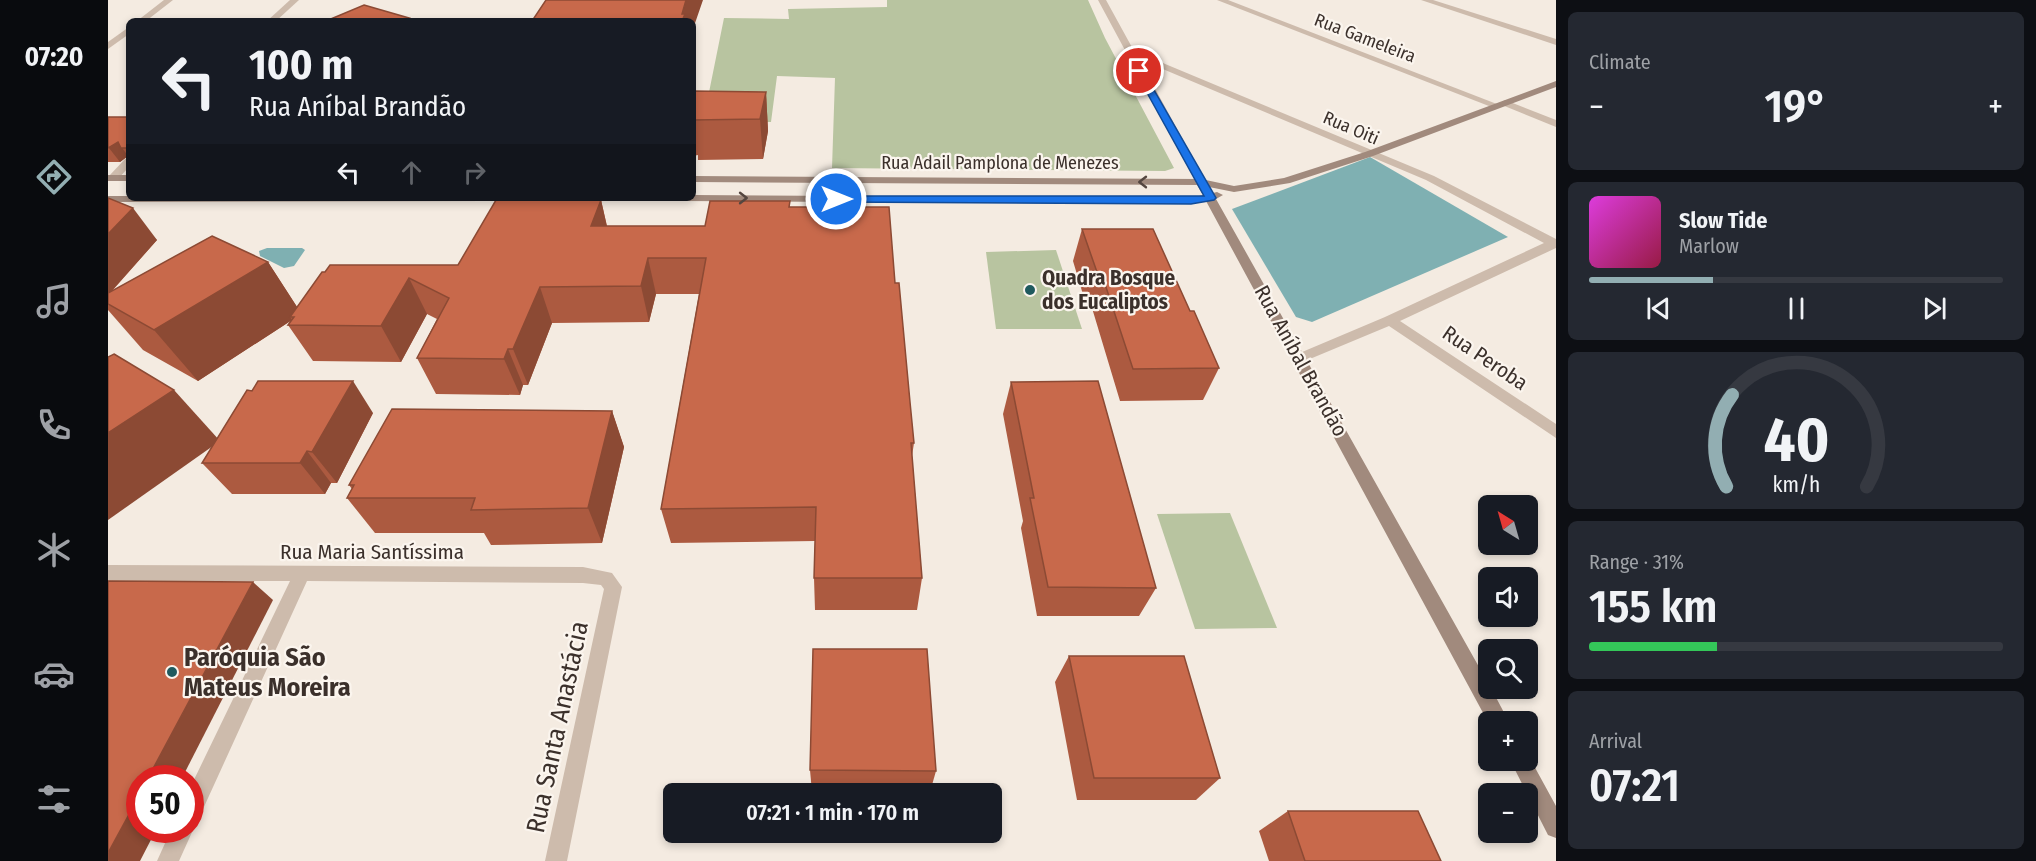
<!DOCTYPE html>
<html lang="en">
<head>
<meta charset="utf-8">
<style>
  :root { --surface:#171b24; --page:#242831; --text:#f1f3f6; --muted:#9ea1a6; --line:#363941; --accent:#92aeb2 }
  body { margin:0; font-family:"Fira Sans Condensed",sans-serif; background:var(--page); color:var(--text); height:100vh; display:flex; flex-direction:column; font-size:22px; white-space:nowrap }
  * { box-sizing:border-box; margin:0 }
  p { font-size:20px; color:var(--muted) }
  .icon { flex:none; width:33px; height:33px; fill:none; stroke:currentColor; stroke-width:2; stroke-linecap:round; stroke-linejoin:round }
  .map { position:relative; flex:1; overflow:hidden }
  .drawer { display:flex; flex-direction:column; gap:12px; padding:12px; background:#0d0f14; width:480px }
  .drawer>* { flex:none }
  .top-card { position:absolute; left:18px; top:18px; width:570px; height:183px; border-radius:9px; box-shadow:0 3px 9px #0003; background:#171b24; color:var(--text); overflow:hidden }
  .needle { width:39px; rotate:323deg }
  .controls { position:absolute; left:1370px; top:495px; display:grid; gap:12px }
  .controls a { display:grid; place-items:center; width:60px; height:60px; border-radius:9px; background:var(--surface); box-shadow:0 3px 9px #0003; font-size:30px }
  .speed { position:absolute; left:18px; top:765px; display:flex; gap:12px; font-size:30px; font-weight:700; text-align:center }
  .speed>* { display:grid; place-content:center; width:78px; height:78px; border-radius:50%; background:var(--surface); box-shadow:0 3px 9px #0003; line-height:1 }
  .speed .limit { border:9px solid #d22; background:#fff; color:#111 }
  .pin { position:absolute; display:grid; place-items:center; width:51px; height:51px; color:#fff; margin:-26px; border:3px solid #fff; border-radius:50%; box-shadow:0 2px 6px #0007 }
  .me { position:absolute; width:66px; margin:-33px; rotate:90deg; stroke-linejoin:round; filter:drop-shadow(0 0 4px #0008) }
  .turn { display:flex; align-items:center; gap:21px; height:126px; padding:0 24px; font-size:27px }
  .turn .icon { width:78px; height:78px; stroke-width:2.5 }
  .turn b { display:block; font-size:42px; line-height:51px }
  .lanes { display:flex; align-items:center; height:57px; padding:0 24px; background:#0003; justify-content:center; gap:30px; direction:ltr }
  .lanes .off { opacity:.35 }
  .big { font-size:45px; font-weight:600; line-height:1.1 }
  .drawer .widget { flex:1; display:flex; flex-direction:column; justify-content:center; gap:9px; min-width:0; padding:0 21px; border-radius:9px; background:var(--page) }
  .drawer .dial { align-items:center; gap:0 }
  .dial svg { height:156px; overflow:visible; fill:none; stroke:var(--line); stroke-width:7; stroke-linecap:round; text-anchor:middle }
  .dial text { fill:var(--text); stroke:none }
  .song { display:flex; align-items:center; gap:18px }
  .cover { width:72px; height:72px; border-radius:9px; background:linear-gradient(135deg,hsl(300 70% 55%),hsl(340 70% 35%)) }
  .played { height:6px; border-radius:3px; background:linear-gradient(90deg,var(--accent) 30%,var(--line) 30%) }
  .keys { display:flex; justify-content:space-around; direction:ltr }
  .heat { display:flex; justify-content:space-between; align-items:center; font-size:33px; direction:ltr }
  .charge { height:9px; border-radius:4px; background:linear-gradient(90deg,#34c759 31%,var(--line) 0) }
  .trip { position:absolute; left:555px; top:783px; width:339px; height:60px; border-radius:9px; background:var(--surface); box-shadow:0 3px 9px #0003; font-weight:600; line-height:60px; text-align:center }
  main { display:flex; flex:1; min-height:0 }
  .menu { display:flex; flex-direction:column; width:108px; justify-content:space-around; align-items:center; background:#090b0e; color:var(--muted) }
  .menu .icon { width:42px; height:42px }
  .menu .active { color:var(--accent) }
  .menu b { font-size:27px; color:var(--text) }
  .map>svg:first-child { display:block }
  .green { fill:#b8c4a0 }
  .water { fill:#7fb0b2 }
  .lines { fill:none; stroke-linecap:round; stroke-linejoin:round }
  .street { fill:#cdbbac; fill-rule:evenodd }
  .secondary { fill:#a18a7d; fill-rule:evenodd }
  .wall { fill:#ac5a40 }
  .shaded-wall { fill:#8c4a34 }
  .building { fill:#c8694b; stroke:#8c4a34; stroke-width:1.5 }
  .oneway { stroke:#544640 }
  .route { fill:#1a73e8; stroke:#114b97; stroke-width:1.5 }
  .poi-dot { fill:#1f5a5e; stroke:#fbf5ee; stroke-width:2 }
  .labels { text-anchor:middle; stroke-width:4.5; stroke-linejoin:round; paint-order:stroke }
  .far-street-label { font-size:18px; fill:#3b302b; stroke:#fbf5ee }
  .poi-label { font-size:21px; font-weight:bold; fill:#3b302b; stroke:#fbf5ee; text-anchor:start }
  .street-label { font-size:21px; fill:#3b302b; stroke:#fbf5ee }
  .near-poi-label { font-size:26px; font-weight:bold; fill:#3b302b; stroke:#fbf5ee; text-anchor:start }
  .near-street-label { font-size:26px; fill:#3b302b; stroke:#fbf5ee }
</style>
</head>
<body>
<main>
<nav class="menu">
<b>07:20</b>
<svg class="icon active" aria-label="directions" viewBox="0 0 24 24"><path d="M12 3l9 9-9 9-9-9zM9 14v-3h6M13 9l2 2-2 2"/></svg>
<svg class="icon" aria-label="music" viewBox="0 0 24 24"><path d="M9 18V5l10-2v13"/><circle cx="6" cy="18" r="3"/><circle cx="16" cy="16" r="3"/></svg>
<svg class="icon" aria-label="phone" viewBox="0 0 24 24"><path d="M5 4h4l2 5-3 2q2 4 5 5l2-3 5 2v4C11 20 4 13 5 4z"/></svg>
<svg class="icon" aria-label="climate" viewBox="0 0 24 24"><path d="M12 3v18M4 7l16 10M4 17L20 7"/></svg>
<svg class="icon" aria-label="car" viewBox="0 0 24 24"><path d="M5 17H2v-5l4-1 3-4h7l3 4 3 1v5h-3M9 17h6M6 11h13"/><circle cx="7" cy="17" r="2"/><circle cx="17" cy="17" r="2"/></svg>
<svg class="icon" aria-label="filters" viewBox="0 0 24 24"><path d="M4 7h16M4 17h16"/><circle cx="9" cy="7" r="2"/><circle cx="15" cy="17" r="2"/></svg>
</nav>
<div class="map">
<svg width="1448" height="861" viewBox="0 0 1448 861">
  <rect width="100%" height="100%" fill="#f4ebe1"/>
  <!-- green -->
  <g class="green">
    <path d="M779 0H980L997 38 1066 168 1057 171 724 168 727 78 669 76 663 122H595L616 18 681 19 680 9 779 7Z"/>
    <path d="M948 250 974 329H888L878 252Z"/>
    <path d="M1122 513 1169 628 1087 629 1049 514Z"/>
  </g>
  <!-- water -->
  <g class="water">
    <path d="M1262 157 1400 237 1204 322 1188 317 1124 209Z"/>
    <path d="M159 248H194L197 250 186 266 176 268 152 256 151 251Z"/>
  </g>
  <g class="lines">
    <!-- street -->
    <g class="street">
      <path d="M56 0H65L38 21H29Z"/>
      <path d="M182 0H191L168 21H159Z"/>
      <path d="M990 0H998L1026 51 1326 176 1448 239V248L1292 321 1448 424V438L1281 326 1197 361H1187L1185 358 1187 355 1277 317 1436 243 1318 180 1031 59 1098 182 1097 184H1089Z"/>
      <path d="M1109 0H1120L1394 106 1386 108Z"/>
      <path d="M1313 0H1325L1448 39V45Z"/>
      <path d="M21 27V34L0 49V42Z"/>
      <path d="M1397 100 1448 120V127L1394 105 1392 103Z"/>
      <path d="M21 158V167L9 180H1V176L17 159Z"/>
      <path d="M0 565 475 567 504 573 514 587 459 861H437L496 589 493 585 475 583 199 581 90 820 82 822V788L182 581H0Z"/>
      <path d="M82 825 85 830 71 861H49L63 830H82Z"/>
    </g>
    <!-- secondary -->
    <g class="secondary">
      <path d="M1448 81V87L1265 156 1182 183 1126 192 1101 187 1105 193 1109 192 1115 195 1108 199 1380 683V688H1383L1401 722H1380L1098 201 1083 204 577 201 571 198H585V195L1083 198 1095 195 1089 185 585 182V176L1093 179 1126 186 1176 178 1257 152Z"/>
      <rect x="0" y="175" width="21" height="6"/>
      <path d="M0 196H21V198H386L380 201 0 202Z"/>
      <path d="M1419 753 1448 806V838L1440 835 1402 760H1419Z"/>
    </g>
  </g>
  <!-- wall -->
  <g class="wall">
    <path d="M585 91 658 92 660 131 655 159 590 160V155L585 156Z"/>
    <path d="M0 117H21V158L20 156 12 162H0Z"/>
    <path d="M0 198 49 240 4 291 160 262 189 307 350 265 493 200 499 226H597L682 207 787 283 806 443 804 456 814 578 809 610H707L706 578 707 541 563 543 553 509 591 294H548L541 322 444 323 420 385H415L412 395 328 394 309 358 329 319 319 314 293 362 205 361 180 325 184 320 90 381 35 350 0 310Z"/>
    <path d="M974 229 1082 311 1111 368 1095 400 1012 401 984 308H979L965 261Z"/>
    <path d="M903 382 1048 588 1031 616H929L913 528 915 521 895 414Z"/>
    <path d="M504 411 516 447 494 543 383 545 376 533H267L239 498 244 489 241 485Z"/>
    <path d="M265 413 229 483H223L217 494H124L94 463 109 438Z"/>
    <path d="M961 656 1112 778 1088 800H969L947 682Z"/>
    <path d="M702 770 828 771 822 792H704Z"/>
    <path d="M1180 811 1333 861H1161L1151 831Z"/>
  </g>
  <!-- shaded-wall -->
  <g class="shaded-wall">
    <path d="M578 0H595L585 29V21H574V14Z"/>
    <path d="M658 92 660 131 655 159 652 119Z"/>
    <path d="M10 142 20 156 12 162 1 148Z"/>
    <path d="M493 200 501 236 483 226Z"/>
    <path d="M25 208 49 240 0 295V234Z"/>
    <path d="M540 258 548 294 541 322 533 286Z"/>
    <path d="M160 262 193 313 186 317H182L184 320 90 381 46 330Z"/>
    <path d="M301 278 319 314 293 362 273 326Z"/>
    <path d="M432 287 444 323 420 385 405 349Z"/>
    <path d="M400 349 415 385 412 395 396 359Z"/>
    <path d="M245 381 265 413 229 483 204 452Z"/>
    <path d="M66 390 112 441 0 520V433Z"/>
    <path d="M504 411 516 447 494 543 480 508Z"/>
    <path d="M199 451 223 483 217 494 192 463Z"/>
    <path d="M145 582 165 600 74 778H40Z"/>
    <path d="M32 794V830H48L32 861H0V853Z"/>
  </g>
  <!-- building -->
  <g class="building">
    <path d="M438 0H578L574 14H577L574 21H424Z"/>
    <path d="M256 5 301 18 295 21H218Z"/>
    <path d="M585 91 658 92 652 119 585 120 586 116H585Z"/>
    <path d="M0 117H21V148H13L10 142 0 148Z"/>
    <path d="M0 198 25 208 0 234Z"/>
    <path d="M388 200H493L483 226H597L602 201H682L681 207H781L787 283H791L802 402 806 443H803L814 578H706L708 507 553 509 598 258H540L533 286 432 287 405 349H400L396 359 309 358 341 298 301 278 273 326 180 325 186 317H182L214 272H217L222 265H350Z"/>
    <path d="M974 229H1045L1082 311H1086L1111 368 1025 369 994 275H990Z"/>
    <path d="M104 236 160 262 46 330 0 304V293Z"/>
    <path d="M6 354 66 390 0 433V357Z"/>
    <path d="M150 381H245L204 452 199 451 192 463H94L139 390 144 391Z"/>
    <path d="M990 381 1048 588 940 587 922 498H926L903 382Z"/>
    <path d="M284 409 504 411 480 508 363 510 367 498H239L246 485H241Z"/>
    <path d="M0 581 145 582 40 778H32V794L0 853Z"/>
    <path d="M705 649H819L828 771 702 770Z"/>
    <path d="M961 656H1076L1112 778H986Z"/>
    <path d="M1180 811H1310L1333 861H1197Z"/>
  </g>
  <!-- one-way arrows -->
  <defs><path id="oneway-chevron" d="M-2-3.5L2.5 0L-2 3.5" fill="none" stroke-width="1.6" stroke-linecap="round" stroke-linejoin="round" transform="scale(1.5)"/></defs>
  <g class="oneway">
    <use href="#oneway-chevron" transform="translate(1035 182) rotate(-180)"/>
    <use href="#oneway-chevron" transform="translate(635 198)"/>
  </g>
  <!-- route -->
  <path class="route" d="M1028 69 1035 71 1108 198 1106 200 1083 204 728 202 722 199 728 196H1096L1027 71Z"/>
  <!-- markers -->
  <g class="poi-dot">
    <circle cx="922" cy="290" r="6"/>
    <circle cx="64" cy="672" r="6"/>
  </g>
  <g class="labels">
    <!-- far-street labels -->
    <g class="far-street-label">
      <text transform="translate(1257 38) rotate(21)" y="6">Rua Gameleira</text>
      <text transform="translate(1243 128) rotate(23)" y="6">Rua Oiti</text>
      <text x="892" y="169">Rua Adail Pamplona de Menezes</text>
    </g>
    <!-- poi labels -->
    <g class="poi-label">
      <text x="934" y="285">Quadra Bosque<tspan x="934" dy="24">dos Eucaliptos</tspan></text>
    </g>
    <!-- street labels -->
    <g class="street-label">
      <text transform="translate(1377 358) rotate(34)" y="7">Rua Peroba</text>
      <text transform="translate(1193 361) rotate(61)" y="7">Rua Aníbal Brandão</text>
      <text x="264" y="559">Rua Maria Santíssima</text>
    </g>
    <!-- near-poi labels -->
    <g class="near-poi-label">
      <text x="76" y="666">Paróquia São<tspan x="76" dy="30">Mateus Moreira</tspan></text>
    </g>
    <!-- near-street labels -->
    <g class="near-street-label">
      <text transform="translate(449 727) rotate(-78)" y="9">Rua Santa Anastácia</text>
    </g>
  </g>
</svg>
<div class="controls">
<a><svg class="needle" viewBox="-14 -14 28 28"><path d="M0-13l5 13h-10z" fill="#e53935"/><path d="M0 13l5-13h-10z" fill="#9ea1a6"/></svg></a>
<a><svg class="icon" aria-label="sound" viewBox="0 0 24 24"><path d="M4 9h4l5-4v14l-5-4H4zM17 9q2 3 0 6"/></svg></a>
<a><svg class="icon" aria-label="search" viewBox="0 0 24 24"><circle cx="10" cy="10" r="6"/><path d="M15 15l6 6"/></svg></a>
<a>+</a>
<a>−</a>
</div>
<div class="speed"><div class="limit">50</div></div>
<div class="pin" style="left:1031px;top:71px;background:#d93025"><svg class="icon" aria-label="arrive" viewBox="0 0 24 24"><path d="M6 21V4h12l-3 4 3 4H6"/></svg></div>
<svg class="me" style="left:728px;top:199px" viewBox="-20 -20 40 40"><circle r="17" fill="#1a73e8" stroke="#fff" stroke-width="3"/><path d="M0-11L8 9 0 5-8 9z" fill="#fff"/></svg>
<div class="trip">07:21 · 1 min · 170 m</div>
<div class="top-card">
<div class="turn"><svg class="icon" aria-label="left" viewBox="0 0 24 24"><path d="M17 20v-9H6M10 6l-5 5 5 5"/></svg><div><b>100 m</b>Rua Aníbal Brandão</div></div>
<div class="lanes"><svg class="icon" aria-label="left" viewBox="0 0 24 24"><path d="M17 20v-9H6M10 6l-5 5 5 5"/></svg><svg class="icon off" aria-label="ahead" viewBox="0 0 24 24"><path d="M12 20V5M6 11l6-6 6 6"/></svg><svg class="icon off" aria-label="right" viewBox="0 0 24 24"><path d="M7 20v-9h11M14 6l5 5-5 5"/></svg></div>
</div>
</div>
<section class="drawer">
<div class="widget"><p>Climate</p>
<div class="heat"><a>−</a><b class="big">19°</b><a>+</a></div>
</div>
<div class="widget">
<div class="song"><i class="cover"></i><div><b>Slow Tide</b><p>Marlow</p></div></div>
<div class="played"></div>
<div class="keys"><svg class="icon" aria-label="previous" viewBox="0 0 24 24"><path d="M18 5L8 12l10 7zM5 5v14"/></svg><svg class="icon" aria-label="pause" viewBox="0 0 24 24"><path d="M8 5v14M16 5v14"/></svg><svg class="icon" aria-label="next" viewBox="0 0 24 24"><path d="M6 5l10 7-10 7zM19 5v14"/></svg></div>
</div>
<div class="widget dial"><svg viewBox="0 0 100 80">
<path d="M14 69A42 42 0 1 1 86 69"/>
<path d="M14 69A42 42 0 0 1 17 22" stroke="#92aeb2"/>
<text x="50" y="56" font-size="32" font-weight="700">40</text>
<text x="50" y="72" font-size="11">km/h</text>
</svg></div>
<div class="widget"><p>Range · 31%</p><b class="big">155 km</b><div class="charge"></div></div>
<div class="widget"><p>Arrival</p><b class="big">07:21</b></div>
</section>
</main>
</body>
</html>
